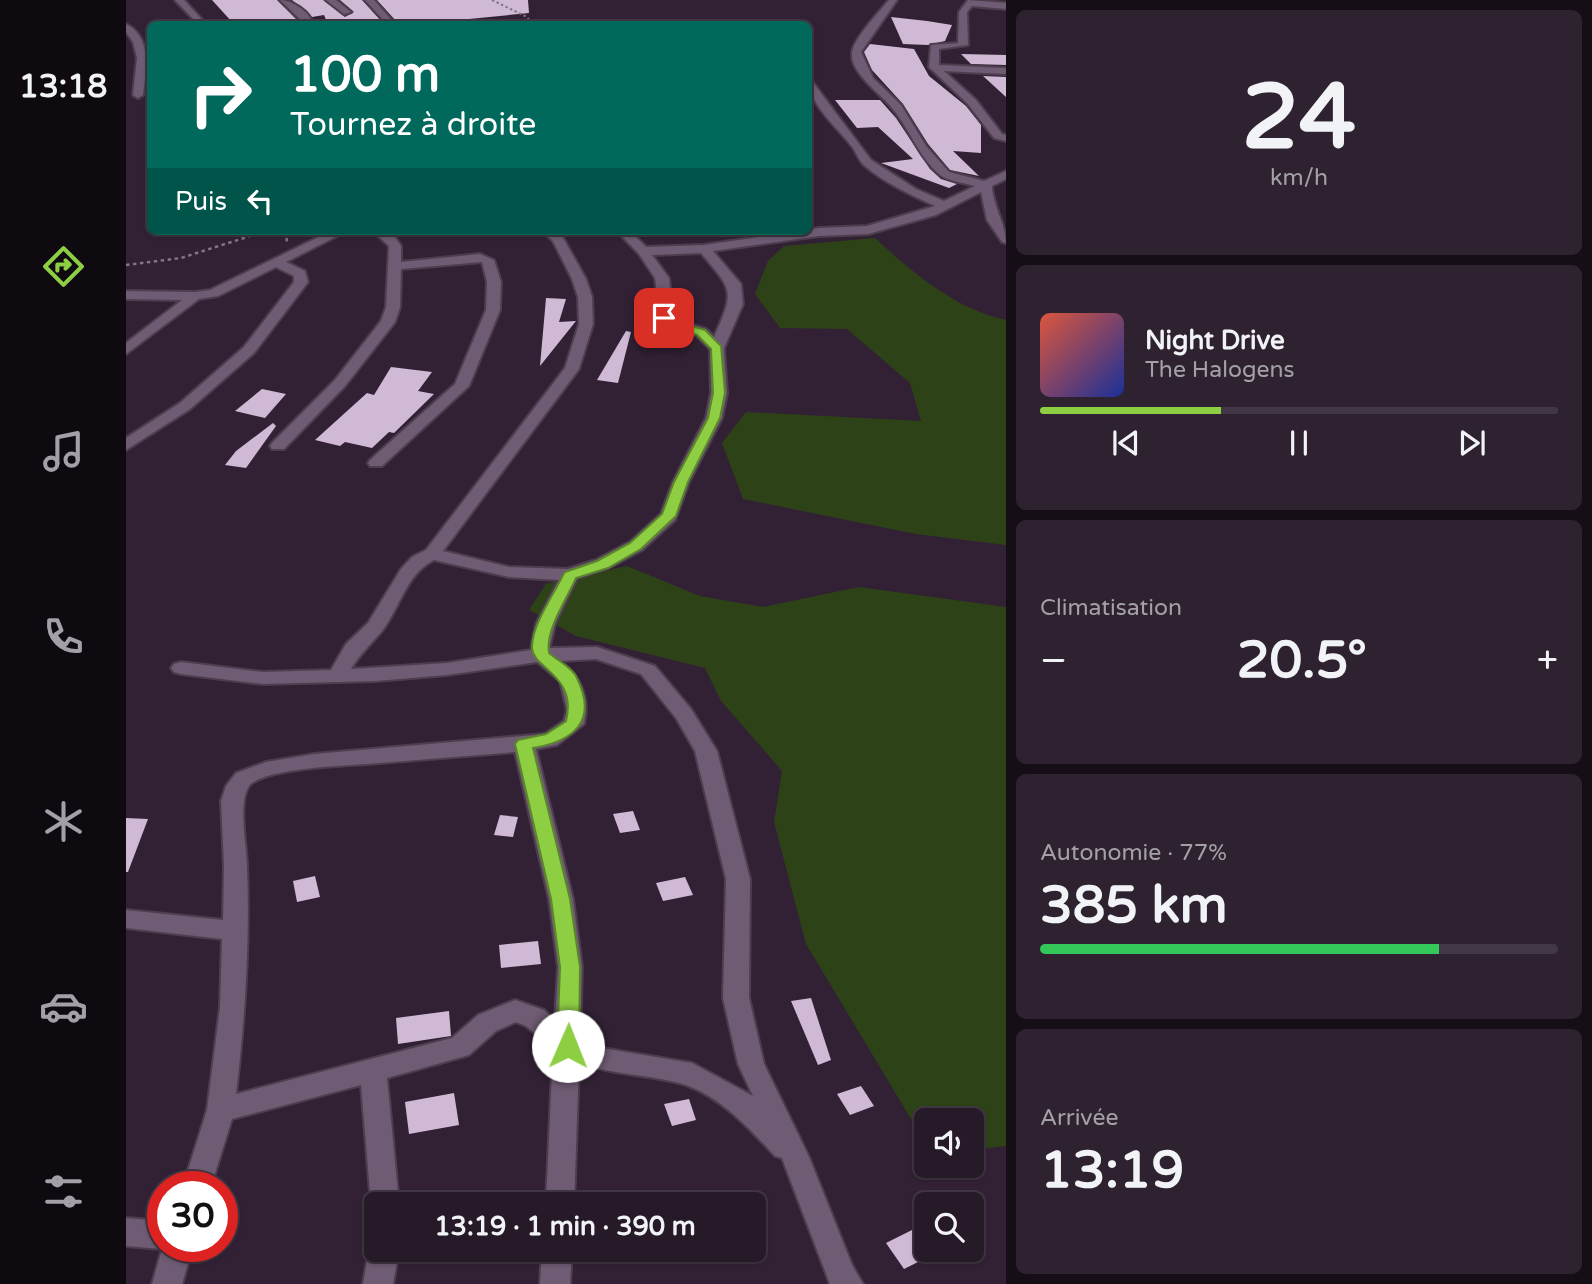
<!DOCTYPE html>
<html lang="fr">
<head>
<meta charset="utf-8">
<style>
  :root { --surface:#261928; --page:#2e2230; --text:#f1f3f6; --muted:#a4a0a8; --line:#423845; --accent:#8ece43 }
  body { margin:0; font-family:"Varela Round",sans-serif; background:var(--page); color:var(--text); height:100vh; display:flex; flex-direction:column; font-size:26px; white-space:nowrap }
  * { box-sizing:border-box; margin:0 }
  p { font-size:23px; color:var(--muted) }
  .icon { flex:none; width:38px; height:38px; fill:none; stroke:currentColor; stroke-width:2; stroke-linecap:round; stroke-linejoin:round }
  .map { position:relative; flex:1; overflow:hidden }
  .panel { display:flex; flex-direction:column; gap:10px; padding:10px; background:#150e16; width:586px }
  .panel>* { flex:none }
  .hud { position:absolute; left:21px; top:21px; width:665px; height:214px; border-radius:10px; box-shadow:0 2px 5px #0004,0 0 0 2px var(--line); background:#00695c; color:#fff; overflow:hidden }
  .tools { position:absolute; left:788px; top:1108px; display:grid; gap:14px }
  .tools a { display:grid; place-items:center; width:70px; height:70px; border-radius:10px; background:var(--surface); box-shadow:0 2px 5px #0004,0 0 0 2px var(--line); font-size:35px }
  .speed { position:absolute; left:21px; top:1171px; display:flex; gap:14px; font-size:35px; font-weight:700; text-align:center }
  .speed>* { display:grid; place-content:center; width:91px; height:91px; border-radius:50%; background:var(--surface); box-shadow:0 2px 5px #0004,0 0 0 2px var(--line); line-height:1 }
  .speed .limit { border:10px solid #d22; background:#fff; color:#111 }
  .pin { position:absolute; display:grid; place-items:center; width:60px; height:60px; color:#fff; margin:-30px; border-radius:14px; box-shadow:0 4px 10px #0006 }
  .me { position:absolute; width:77px; margin:-38px; rotate:1deg; stroke-linejoin:round; filter:drop-shadow(0 0 5px #0008) }
  .turn { display:flex; align-items:center; gap:24px; height:147px; padding:0 28px; font-size:32px }
  .turn .icon { width:91px; height:91px; stroke-width:2.5 }
  .turn b { display:block; font-size:49px; line-height:60px }
  .then { display:flex; align-items:center; height:66px; padding:0 28px; background:#0003; gap:14px; font-size:26px }
  .big { font-size:52px; font-weight:700; line-height:1.1 }
  .panel .tile { flex:1; display:flex; flex-direction:column; justify-content:center; gap:10px; min-width:0; padding:0 24px; border-radius:10px; background:var(--page) }
  .panel .dial { align-items:center; gap:0 }
  .dial b { font-size:91px; line-height:1 }
  .song { display:flex; align-items:center; gap:21px }
  .cover { width:84px; height:84px; border-radius:10px; background:linear-gradient(135deg,hsl(10 70% 55%),hsl(230 70% 35%)) }
  .played { height:7px; border-radius:4px; background:linear-gradient(90deg,var(--accent) 35%,var(--line) 35%) }
  .keys { display:flex; justify-content:space-around; direction:ltr }
  .heat { display:flex; justify-content:space-between; align-items:center; font-size:38px; direction:ltr }
  .charge { height:10px; border-radius:5px; background:linear-gradient(90deg,#34c759 77%,var(--line) 0) }
  .trip { position:absolute; left:238px; top:1192px; width:402px; height:70px; border-radius:10px; background:var(--surface); box-shadow:0 2px 5px #0004,0 0 0 2px var(--line); font-weight:700; line-height:70px; text-align:center }
  main { display:flex; flex:1; min-height:0 }
  .tab-bar { display:flex; flex-direction:column; width:126px; justify-content:space-around; align-items:center; background:#0f0a10; color:var(--muted) }
  .tab-bar .icon { width:49px; height:49px }
  .tab-bar .on { color:var(--accent) }
  .tab-bar b { font-size:32px; color:var(--text) }
  .map>svg:first-child { display:block }
  .green { fill:#2e4218 }
  .building { fill:#cfb9d4 }
  .lines { fill:none; stroke-linecap:round; stroke-linejoin:round }
  .minor-casing { stroke:#4d3e4f; stroke-width:4 }
  .path-far1 { stroke:#837585; stroke-width:2; stroke-dasharray:2.5 2.5; stroke-linecap:butt }
  .path { stroke:#837585; stroke-width:2.5; stroke-dasharray:3.5 3.5; stroke-linecap:butt }
  .minor { fill:#6f5b73; fill-rule:evenodd }
  .route { fill:#8ece43; stroke:#5c862c; stroke-width:2 }
</style>
</head>
<body>
<main>
<nav class="tab-bar">
<b>13:18</b>
<svg class="icon on" aria-label="directions" viewBox="0 0 24 24"><path d="M12 3l9 9-9 9-9-9zM9 14v-3h6M13 9l2 2-2 2"/></svg>
<svg class="icon" aria-label="music" viewBox="0 0 24 24"><path d="M9 18V5l10-2v13"/><circle cx="6" cy="18" r="3"/><circle cx="16" cy="16" r="3"/></svg>
<svg class="icon" aria-label="phone" viewBox="0 0 24 24"><path d="M5 4h4l2 5-3 2q2 4 5 5l2-3 5 2v4C11 20 4 13 5 4z"/></svg>
<svg class="icon" aria-label="climate" viewBox="0 0 24 24"><path d="M12 3v18M4 7l16 10M4 17L20 7"/></svg>
<svg class="icon" aria-label="car" viewBox="0 0 24 24"><path d="M5 17H2v-5l4-1 3-4h7l3 4 3 1v5h-3M9 17h6M6 11h13"/><circle cx="7" cy="17" r="2"/><circle cx="17" cy="17" r="2"/></svg>
<svg class="icon" aria-label="filters" viewBox="0 0 24 24"><path d="M4 7h16M4 17h16"/><circle cx="9" cy="7" r="2"/><circle cx="15" cy="17" r="2"/></svg>
</nav>
<div class="map">
<svg width="880" height="1284" viewBox="0 0 880 1284">
  <rect width="100%" height="100%" fill="#322135"/>
  <!-- green -->
  <g class="green">
    <path d="M749 238C786 272 829 309 880 320V545L790 534 617 499 596 443 620 412 795 421 784 383 721 329 654 328 629 294 642 261 658 246Z"/>
    <path d="M501 566 574 596 637 607 733 587 880 607V1146L845 1150V1120H800V1144L680 944 648 822 656 771 595 701 579 668 450 636 403 610 420 584Z"/>
  </g>
  <!-- building -->
  <g class="building">
    <path d="M86 0H151L170 19 106 22Z"/>
    <path d="M166 0H197L219 17 228 12 214 0H236L256 22H201L198 15 186 17Z"/>
    <path d="M251 0H402L403 13 343 19 345 23H280L270 21Z"/>
    <path d="M765 17 801 21 826 25 819 41 802 45 777 44Z"/>
    <path d="M744 44 788 49 803 76 840 106 855 125V153L827 151 853 176 824 170 802 144 777 104 746 70 738 52Z"/>
    <path d="M835 54 880 55V65L845 64Z"/>
    <path d="M857 76 880 77V97Z"/>
    <path d="M709 100H754L770 118 804 169 815 179 831 184 823 188 755 163 787 159 752 127 731 128Z"/>
    <path d="M420 298 440 299 433 322 450 321 414 366Z"/>
    <path d="M500 331 505 332 492 383 471 380Z"/>
    <path d="M265 367 306 372 292 391 308 394 268 433 263 432 246 448 219 442 214 446 189 440 241 393 248 395Z"/>
    <path d="M136 389 160 394 139 418 109 411Z"/>
    <path d="M147 423 150 426 120 468 99 465 110 451Z"/>
    <path d="M507 811 514 830 494 833 487 814Z"/>
    <path d="M374 815 392 817 387 837 368 835Z"/>
    <path d="M0 818 22 819 2 872H0Z"/>
    <path d="M189 876 194 897 171 902 167 881Z"/>
    <path d="M559 877 567 895 537 901 530 883Z"/>
    <path d="M412 941 415 964 375 968 373 945Z"/>
    <path d="M685 998 705 1060 692 1065 665 1001Z"/>
    <path d="M323 1011 325 1036 272 1044 270 1018Z"/>
    <path d="M735 1086 748 1106 724 1115 711 1094Z"/>
    <path d="M328 1093 333 1125 283 1134 279 1102Z"/>
    <path d="M563 1099 570 1120 546 1126 538 1104Z"/>
    <path d="M792 1227 800 1239V1250H808L810 1253 778 1269 760 1243Z"/>
  </g>
  <g class="lines">
    <defs>
      <g id="minor">
        <path d="M49 0H58L80 24H72Z"/>
        <path d="M154 0C166 0 184 12 187 24H179Z"/>
        <path d="M200 0H210L225 12 218 14Z"/>
        <path d="M239 0H248L269 24H261Z"/>
        <path d="M763 0H771L735 52 747 78 775 105 800 146 823 172 858 181 880 171V179L866 186C867 207 880 224 880 243L876 242 861 220 855 192 810 215 742 234 693 236 587 251 615 284 617 304 598 348 601 393 596 418 563 482 549 520 516 550 482 568 451 578 429 624 424 645V648L471 647 529 666 565 709 591 751 624 879 623 998 638 1064 683 1157 726 1265 737 1284H704L656 1158 649 1156C624 1129 596 1098 560 1085 525 1074 487 1076 453 1062L448 1204H420L427 1049 400 1026 390 1022 370 1031 343 1055 261 1078 273 1204H250V1214L245 1204 235 1085 106 1119 85 1186H57L81 1110 94 1007 96 939 0 928V910L97 920 98 866 95 801 100 786 110 773 140 762 188 754 419 734 438 721 441 710 434 681 411 662 321 675 250 681 137 684 55 674 48 672 45 668 48 664 55 662 137 672 205 670 220 644 242 623 275 569 286 557 300 550 439 368 453 324 452 297 446 279 427 241 416 231H430L436 236 460 279 466 297 467 324 453 369 317 551 383 567 442 569 470 560 504 542 535 514 547 482 580 418 585 393 584 349 570 335 535 324 529 278 513 254 491 231H504L520 247 578 245 693 228 741 226 809 206C785 195 759 183 739 166 733 161 731 154 727 148 711 126 682 105 682 76L745 160 790 189 818 201 849 186C838 183 821 181 813 174 792 156 784 129 766 108 755 94 724 73 726 53 727 39 754 11 763 0ZM575 253C607 291 609 290 588 337L580 329 547 319 543 278 526 255ZM308 560 383 577 433 580 410 624 405 650 321 663 225 669C234 654 245 644 256 631 274 608 280 574 308 560ZM470 659 515 674 550 718 569 751 600 879 597 998 612 1064 627 1096 566 1063 476 1048 454 1039 456 967 447 899 410 749 431 745 458 724C464 697 455 677 434 661ZM389 752 423 899 432 967 429 1020 418 1010 389 1000 352 1015 326 1038 110 1094C119 1018 124 942 121 866 121 847 110 795 126 783 148 768 213 766 241 764 290 760 340 756 389 752Z"/>
        <path d="M842 0 880 3V9L846 6 841 12 842 45 813 49V65L880 68V74L818 71 850 100 876 134 880 135V141L868 138 842 104 803 67 805 45 832 43 833 12Z"/>
        <path d="M0 24C27 38 20 71 17 95L12 98 7 95 11 58 7 42 0 32Z"/>
        <path d="M205 231H221L160 262 179 271 182 282 128 353 64 409 0 450V438L54 403 118 347 168 282V276L150 267 92 296 73 299 0 354V343L56 300 0 299V291L69 292 84 290Z"/>
        <path d="M247 231 266 233 275 246V262L354 254 368 260 375 282 374 310 343 386 256 466H244L242 463 244 460 329 384 360 310 361 282 356 262 275 269 274 307 269 322 219 386 158 449H146L144 446 146 443 209 380 255 321 260 307 263 246Z"/>
        <path d="M0 1218 37 1221V1246H67L56 1284H26L36 1249 0 1246Z"/>
        <path d="M250 1239V1250H273L267 1284H237L243 1250Z"/>
        <path d="M416 1250H446L444 1284H414Z"/>
      </g>
    </defs>
    <!-- minor casing -->
    <use href="#minor" class="minor-casing"/>
    <!-- path-far1 -->
    <path class="path-far1" d="M366 0 399 16 408 24"/>
    <!-- path -->
    <g class="path">
      <path d="M160 231 161 243"/>
      <path d="M0 265 55 258 140 231"/>
    </g>
    <!-- minor -->
    <use href="#minor" class="minor"/>
  </g>
  <!-- route -->
  <path class="route" d="M534 316H542L548 321 579 330 595 346 599 393 594 418 562 482 550 516 515 549 482 568 450 578C441 599 419 630 423 653 431 660 447 668 451 678 472 721 448 741 407 748L444 899 454 967 453 1046 450 1052 442 1055 435 1052 431 1046 434 967 425 899 389 744 392 740 420 734 440 721C452 674 404 668 406 646 407 623 427 596 437 575L439 572 471 561 504 543 536 514 548 482 582 418 587 393 585 349 571 335 540 326 532 318Z"/>
</svg>
<div class="tools">
<a><svg class="icon" aria-label="sound" viewBox="0 0 24 24"><path d="M4 9h4l5-4v14l-5-4H4zM17 9q2 3 0 6"/></svg></a>
<a><svg class="icon" aria-label="search" viewBox="0 0 24 24"><circle cx="10" cy="10" r="6"/><path d="M15 15l6 6"/></svg></a>
</div>
<div class="speed"><div class="limit">30</div></div>
<div class="pin" style="left:538px;top:318px;background:#d93025"><svg class="icon" aria-label="arrive" viewBox="0 0 24 24"><path d="M6 21V4h12l-3 4 3 4H6"/></svg></div>
<svg class="me" style="left:442px;top:1046px" viewBox="-20 -20 40 40"><circle r="19" fill="#fff"/><path d="M0-13L10 11 0 6-10 11z" fill="#8ece43"/></svg>
<div class="trip">13:19 · 1 min · 390 m</div>
<div class="hud">
<div class="turn"><svg class="icon" aria-label="right" viewBox="0 0 24 24"><path d="M7 20v-9h11M14 6l5 5-5 5"/></svg><div><b>100 m</b>Tournez à droite</div></div>
<div class="then">Puis<svg class="icon" aria-label="left" viewBox="0 0 24 24"><path d="M17 20v-9H6M10 6l-5 5 5 5"/></svg></div>
</div>
</div>
<section class="panel">
<div class="tile dial"><b>24</b><p>km/h</p></div>
<div class="tile">
<div class="song"><i class="cover"></i><div><b>Night Drive</b><p>The Halogens</p></div></div>
<div class="played"></div>
<div class="keys"><svg class="icon" aria-label="previous" viewBox="0 0 24 24"><path d="M18 5L8 12l10 7zM5 5v14"/></svg><svg class="icon" aria-label="pause" viewBox="0 0 24 24"><path d="M8 5v14M16 5v14"/></svg><svg class="icon" aria-label="next" viewBox="0 0 24 24"><path d="M6 5l10 7-10 7zM19 5v14"/></svg></div>
</div>
<div class="tile"><p>Climatisation</p>
<div class="heat"><a>−</a><b class="big">20.5°</b><a>+</a></div>
</div>
<div class="tile"><p>Autonomie · 77%</p><b class="big">385 km</b><div class="charge"></div></div>
<div class="tile"><p>Arrivée</p><b class="big">13:19</b></div>
</section>
</main>
</body>
</html>
